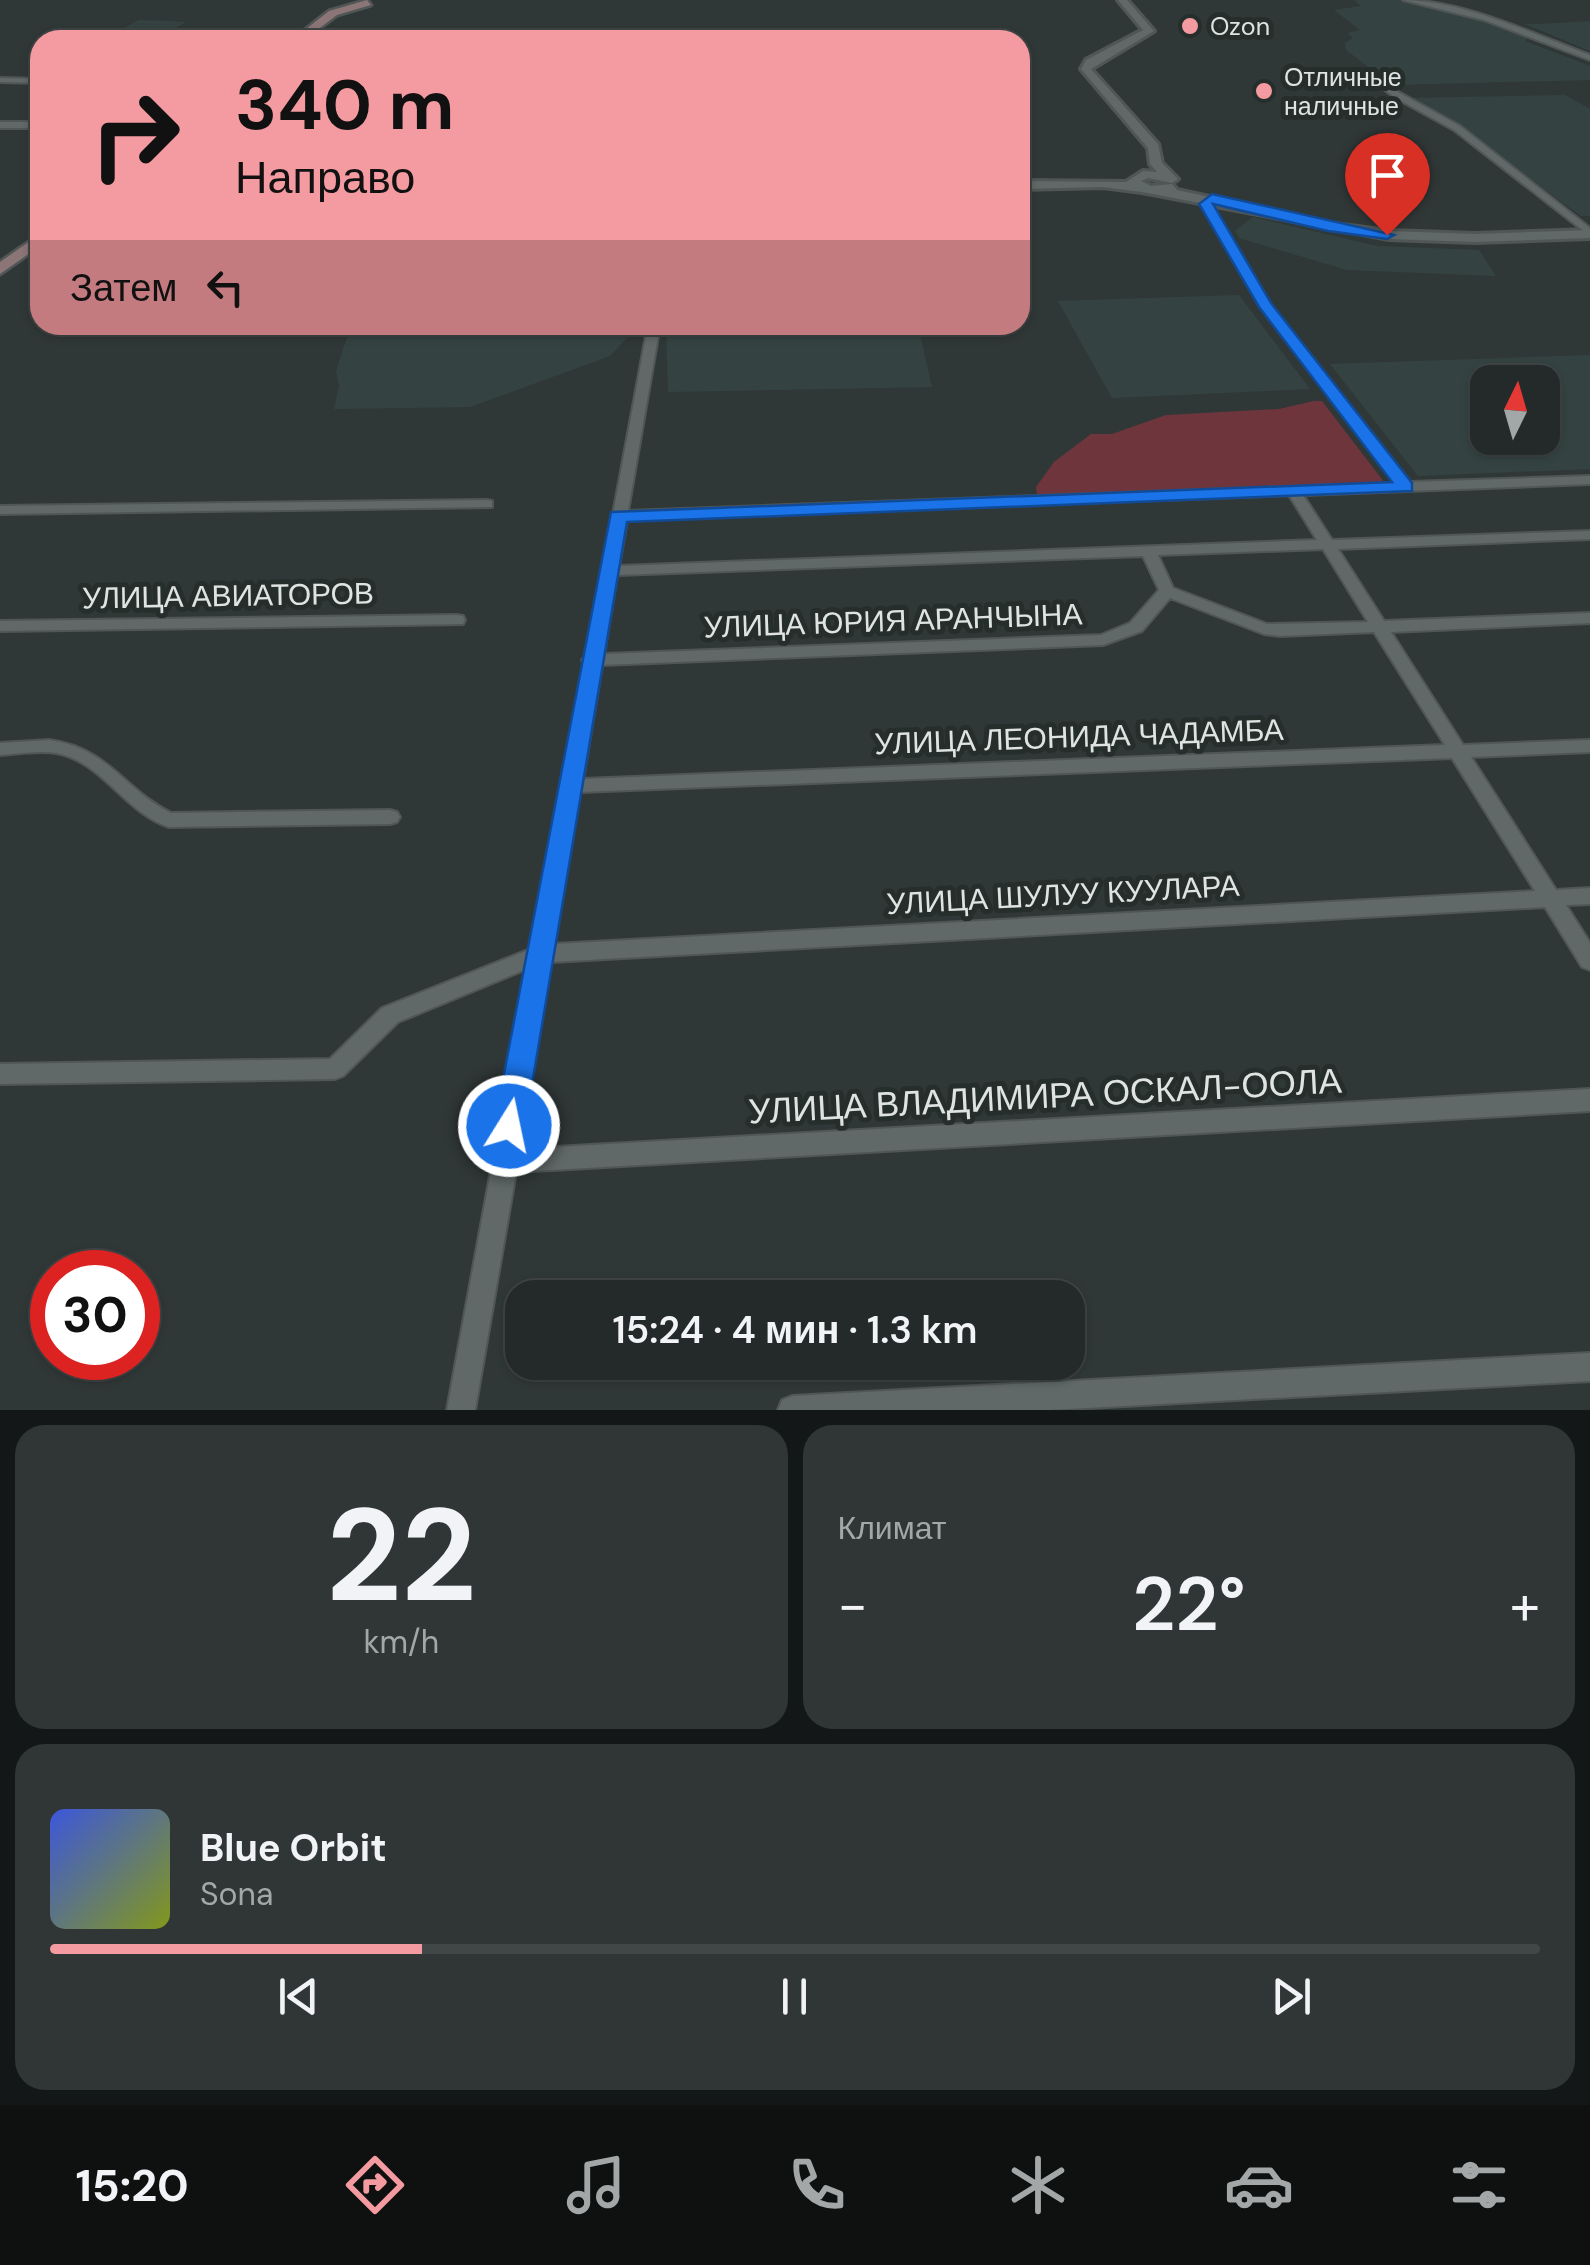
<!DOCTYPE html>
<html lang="ru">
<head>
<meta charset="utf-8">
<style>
  :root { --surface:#242a29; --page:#303635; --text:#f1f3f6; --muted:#a3a7a8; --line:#414646; --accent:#f49aa1 }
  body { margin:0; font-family:"DM Sans",sans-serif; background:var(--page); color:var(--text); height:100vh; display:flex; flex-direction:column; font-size:38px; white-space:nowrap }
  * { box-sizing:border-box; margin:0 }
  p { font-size:32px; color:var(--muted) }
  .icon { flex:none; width:55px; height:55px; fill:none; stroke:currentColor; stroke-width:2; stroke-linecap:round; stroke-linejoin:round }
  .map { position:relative; height:1410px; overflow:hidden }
  .panel { display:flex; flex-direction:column; gap:15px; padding:15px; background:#141717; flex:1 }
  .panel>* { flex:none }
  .hud { position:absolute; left:30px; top:30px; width:1000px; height:305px; border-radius:30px; box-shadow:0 2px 8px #0004,0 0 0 2px var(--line); background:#f49aa1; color:#111; overflow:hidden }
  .needle { width:65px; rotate:5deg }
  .tools { position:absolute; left:1470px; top:365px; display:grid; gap:20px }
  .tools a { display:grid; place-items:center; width:90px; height:90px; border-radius:20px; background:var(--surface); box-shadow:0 2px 8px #0004,0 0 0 2px var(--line); font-size:50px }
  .speed { position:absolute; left:30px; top:1250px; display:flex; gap:20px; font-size:50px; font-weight:700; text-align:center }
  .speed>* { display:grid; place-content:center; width:130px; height:130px; border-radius:50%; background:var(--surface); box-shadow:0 2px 8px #0004,0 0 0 2px var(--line); line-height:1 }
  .speed .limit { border:15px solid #d22; background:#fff; color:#111 }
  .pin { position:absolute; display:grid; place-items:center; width:85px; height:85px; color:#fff; margin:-102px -42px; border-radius:50% 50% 50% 0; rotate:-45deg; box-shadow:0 0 10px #0007 }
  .pin .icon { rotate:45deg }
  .me { position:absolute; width:110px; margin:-55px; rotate:10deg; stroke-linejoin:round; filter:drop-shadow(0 0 8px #0008) }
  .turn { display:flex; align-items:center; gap:35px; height:210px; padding:0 40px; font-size:45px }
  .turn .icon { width:130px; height:130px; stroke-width:2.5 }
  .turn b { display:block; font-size:70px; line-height:85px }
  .then { display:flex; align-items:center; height:95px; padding:0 40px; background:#0003; gap:20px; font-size:38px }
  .big { font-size:75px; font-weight:600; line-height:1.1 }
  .panel .widget { flex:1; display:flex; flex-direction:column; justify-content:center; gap:15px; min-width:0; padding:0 35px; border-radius:30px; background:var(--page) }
  .panel .dial { align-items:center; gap:0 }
  .dial b { font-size:130px; line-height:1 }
  .song { display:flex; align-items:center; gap:30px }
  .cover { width:120px; height:120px; border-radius:15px; background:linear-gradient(135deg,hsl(230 70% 55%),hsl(70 70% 35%)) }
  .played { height:10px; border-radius:5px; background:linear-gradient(90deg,var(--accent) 25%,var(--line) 25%) }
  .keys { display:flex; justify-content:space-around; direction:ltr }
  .heat { display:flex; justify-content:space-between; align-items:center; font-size:55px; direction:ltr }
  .panel .tiles { flex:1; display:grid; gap:15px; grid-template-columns:1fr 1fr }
  .widget:last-child { grid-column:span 2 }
  .trip { position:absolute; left:505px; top:1280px; width:580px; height:100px; border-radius:30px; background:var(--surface); box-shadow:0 2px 8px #0004,0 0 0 2px var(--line); font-weight:600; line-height:100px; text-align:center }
  .menu { display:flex; height:160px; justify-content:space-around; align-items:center; background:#0e1110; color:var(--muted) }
  .menu .icon { width:70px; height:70px }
  .menu .on { color:var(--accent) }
  .menu b { font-size:45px; color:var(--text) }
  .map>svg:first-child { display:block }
  .built { fill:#344341; fill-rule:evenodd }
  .green { fill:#6e363c }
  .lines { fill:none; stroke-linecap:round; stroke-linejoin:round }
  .minor-casing { stroke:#505655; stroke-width:4 }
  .tertiary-casing { stroke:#505655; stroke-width:6 }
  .secondary-casing { stroke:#505655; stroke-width:5 }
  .minor { fill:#606968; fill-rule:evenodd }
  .tertiary { fill:#606968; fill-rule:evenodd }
  .secondary { fill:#8c7577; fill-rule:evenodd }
  .route { fill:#1a73e8; stroke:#114b97; stroke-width:2.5 }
  .poi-dot { fill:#f49aa1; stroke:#262e2c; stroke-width:4 }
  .labels { text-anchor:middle; stroke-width:10; stroke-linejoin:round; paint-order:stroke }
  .far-poi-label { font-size:25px; fill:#dfe4e3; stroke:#262e2c; text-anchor:start }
  .street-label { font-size:30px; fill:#dfe4e3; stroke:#262e2c }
  .near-street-label { font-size:35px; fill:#dfe4e3; stroke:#262e2c }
</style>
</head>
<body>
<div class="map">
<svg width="1590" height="1410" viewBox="0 0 1590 1410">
  <rect width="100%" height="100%" fill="#303837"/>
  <!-- built -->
  <g class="built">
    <path d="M1354 0H1400L1484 19 1528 37 1525 41 1590 66V80L1392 85 1346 50 1345 43 1353 38 1348 33 1360 30 1334 10 1361 6Z"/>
    <path d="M139 20 186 22 154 40H81L103 29 120 30Z"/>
    <path d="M1590 21V51L1525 24H1540Z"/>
    <path d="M1565 95 1590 109V216H1581L1453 123 1408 98Z"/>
    <path d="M1253 217 1377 246 1479 250 1496 276 1347 270 1239 238 1235 231Z"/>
    <path d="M1239 295 1310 389 1112 398 1058 301Z"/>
    <path d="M351 325H639L610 356 470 407 334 409 339 386 336 371Z"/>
    <path d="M666 325H789L791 334 919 330 932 387 668 392Z"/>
    <path d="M1590 355V469L1418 476 1330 364ZM1488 382H1542V438H1488Z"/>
  </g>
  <!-- green -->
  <path class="green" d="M1314 401H1322L1384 482 1037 495 1036 487 1054 462 1091 434H1112L1166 415 1279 409Z"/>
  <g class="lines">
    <defs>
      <g id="minor">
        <path d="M1403 0C1462 0 1534 34 1590 55V60L1484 20Z"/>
        <path d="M1364 70H1370L1400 93 1460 126 1590 228V236L1454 130 1394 97 1364 74Z"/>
        <path d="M0 78 40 79V83L0 82Z"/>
        <rect x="0" y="122" width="40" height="6"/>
        <path d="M1212 195 1217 198 1211 204 1269 303 1410 482 1590 476V484L1303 495 1332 540 1590 531V539L1338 549 1384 621 1590 613V623L1391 632 1463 745 1590 740V752L1471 757 1556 890 1590 888V904L1566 905 1590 943V970L1582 967 1545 907 551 962 520 1149 1590 1089V1111L516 1172 475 1410H447L492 1165 491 1161 529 968 398 1022 343 1076 335 1079 0 1084V1064L330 1059 382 1008 533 948 585 664 582 660 587 655 648 325H660L628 511 1396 483 1260 306 1201 204ZM1289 495 1317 540 619 566 627 520ZM1323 549 1368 622 1267 624 1173 588 1158 555ZM1143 556 1159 590 1130 623 1101 635 604 654 617 575ZM1170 598 1264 634 1280 636 1374 632 1445 745 583 779 602 665 1103 645 1142 631ZM1452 758 1535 891 554 944 580 792Z"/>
        <path d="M487 500 492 501V507L0 514V506Z"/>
        <path d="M457 615 463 616 465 620 463 624 0 631V621Z"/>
        <path d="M49 740C109 748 123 789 171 813L390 810 397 812 400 817 397 822 390 824 169 827C125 813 102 761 56 753 38 750 18 754 0 755V743Z"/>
        <path d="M1590 1353V1381L1050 1410H778L782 1400 792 1396Z"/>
      </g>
      <path id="tertiary" d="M1118 0H1127L1154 31 1091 69 1158 144 1162 163 1178 179 1172 183 1148 178 1141 181 1151 186 1172 184 1177 190 1334 224 1389 231 1475 234 1590 230V238L1475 242 1389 239 1142 192 1103 187 1020 189V181L1126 182 1143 171 1157 172 1150 164 1148 148 1081 69 1086 60 1143 30Z"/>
      <g id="secondary">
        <path d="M367 0 371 5 337 15 304 40H292L329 11Z"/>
        <path d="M40 234V246L0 274V262Z"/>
      </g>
    </defs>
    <!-- minor casing -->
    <use href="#minor" class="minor-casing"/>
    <!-- tertiary casing -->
    <use href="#tertiary" class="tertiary-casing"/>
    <!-- secondary casing -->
    <use href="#secondary" class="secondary-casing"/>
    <!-- minor -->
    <use href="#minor" class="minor"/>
    <!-- tertiary -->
    <use href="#tertiary" class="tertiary"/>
    <!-- secondary -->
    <use href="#secondary" class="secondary"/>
  </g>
  <!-- route -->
  <path class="route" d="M1212 194 1394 235 1387 239 1328 231 1213 204 1271 303 1412 483V491L627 522 525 1126 520 1137 509 1141 498 1137 494 1126 611 512 1392 482 1259 307 1199 204Z"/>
  <!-- markers -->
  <g class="poi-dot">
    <circle cx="1190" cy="26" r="10"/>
    <circle cx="1264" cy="91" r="10"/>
  </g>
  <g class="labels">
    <!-- far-poi labels -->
    <g class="far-poi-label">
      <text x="1210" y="35">Ozon</text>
      <text x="1284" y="86">Отличные<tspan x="1284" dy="29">наличные</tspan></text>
    </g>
    <!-- street labels -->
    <g class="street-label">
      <text transform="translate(228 596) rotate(-1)" y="10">УЛИЦА АВИАТОРОВ</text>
      <text transform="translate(893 621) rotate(-2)" y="10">УЛИЦА ЮРИЯ АРАНЧЫНА</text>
      <text transform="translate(1079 737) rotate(-2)" y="10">УЛИЦА ЛЕОНИДА ЧАДАМБА</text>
      <text transform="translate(1063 895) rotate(-3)" y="10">УЛИЦА ШУЛУУ КУУЛАРА</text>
    </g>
    <!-- near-street labels -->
    <g class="near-street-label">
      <text transform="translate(1045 1096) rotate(-3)" y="12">УЛИЦА ВЛАДИМИРА ОСКАЛ-ООЛА</text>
    </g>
  </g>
</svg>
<div class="tools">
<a><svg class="needle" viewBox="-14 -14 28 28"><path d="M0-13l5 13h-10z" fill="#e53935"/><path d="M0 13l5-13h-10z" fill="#a3a7a8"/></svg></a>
</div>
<div class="speed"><div class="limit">30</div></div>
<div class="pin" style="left:1387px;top:235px;background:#d93025"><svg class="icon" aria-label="arrive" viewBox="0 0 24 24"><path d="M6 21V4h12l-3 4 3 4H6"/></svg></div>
<svg class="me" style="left:509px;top:1126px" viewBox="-20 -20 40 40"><circle r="17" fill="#1a73e8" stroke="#fff" stroke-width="3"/><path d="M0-11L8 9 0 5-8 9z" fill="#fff"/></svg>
<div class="trip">15:24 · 4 мин · 1.3 km</div>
<div class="hud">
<div class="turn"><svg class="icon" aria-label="right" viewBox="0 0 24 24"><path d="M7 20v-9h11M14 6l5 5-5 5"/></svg><div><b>340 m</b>Направо</div></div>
<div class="then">Затем<svg class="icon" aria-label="left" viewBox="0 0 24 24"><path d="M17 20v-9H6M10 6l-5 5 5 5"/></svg></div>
</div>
</div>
<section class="panel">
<div class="tiles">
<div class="widget dial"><b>22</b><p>km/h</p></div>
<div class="widget"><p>Климат</p>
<div class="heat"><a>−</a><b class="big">22°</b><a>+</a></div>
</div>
<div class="widget">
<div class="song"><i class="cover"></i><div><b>Blue Orbit</b><p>Sona</p></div></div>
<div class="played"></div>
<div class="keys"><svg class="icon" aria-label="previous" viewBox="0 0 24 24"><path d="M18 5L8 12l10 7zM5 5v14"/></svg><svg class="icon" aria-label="pause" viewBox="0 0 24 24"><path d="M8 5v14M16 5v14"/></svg><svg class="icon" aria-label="next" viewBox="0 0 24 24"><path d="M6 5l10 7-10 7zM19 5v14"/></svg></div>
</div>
</div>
</section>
<nav class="menu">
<b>15:20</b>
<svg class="icon on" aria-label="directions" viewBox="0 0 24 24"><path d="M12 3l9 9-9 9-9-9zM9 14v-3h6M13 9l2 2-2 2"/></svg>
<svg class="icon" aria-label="music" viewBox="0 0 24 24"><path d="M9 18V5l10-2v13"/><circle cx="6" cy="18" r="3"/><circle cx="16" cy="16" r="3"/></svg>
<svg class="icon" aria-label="phone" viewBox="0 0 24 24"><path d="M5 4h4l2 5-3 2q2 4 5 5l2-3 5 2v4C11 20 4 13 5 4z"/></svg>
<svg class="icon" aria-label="climate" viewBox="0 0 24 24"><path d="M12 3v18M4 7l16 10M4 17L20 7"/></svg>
<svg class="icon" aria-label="car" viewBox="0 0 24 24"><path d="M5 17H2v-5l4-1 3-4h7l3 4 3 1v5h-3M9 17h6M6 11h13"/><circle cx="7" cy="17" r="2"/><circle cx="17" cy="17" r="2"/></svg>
<svg class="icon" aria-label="filters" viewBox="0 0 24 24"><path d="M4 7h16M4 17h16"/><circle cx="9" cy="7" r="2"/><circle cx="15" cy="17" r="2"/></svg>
</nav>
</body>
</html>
